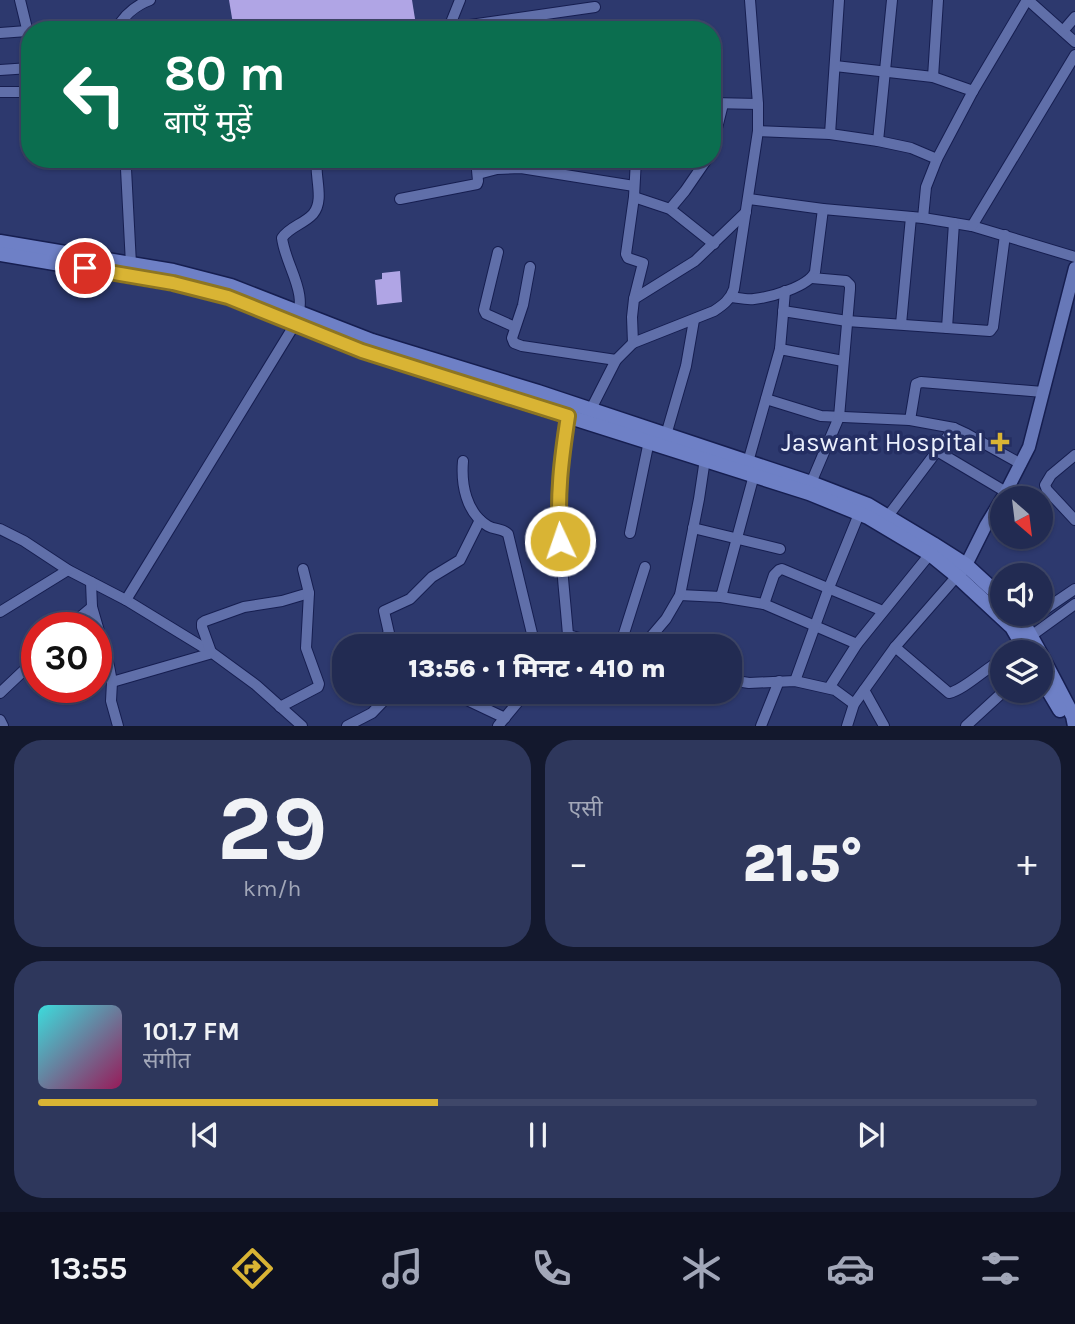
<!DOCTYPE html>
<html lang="hi">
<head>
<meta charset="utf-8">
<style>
  :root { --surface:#222b52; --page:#2e375c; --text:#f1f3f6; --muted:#a2a7b8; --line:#3f4769; --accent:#d9b434 }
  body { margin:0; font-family:Karla,"Noto Sans Devanagari",sans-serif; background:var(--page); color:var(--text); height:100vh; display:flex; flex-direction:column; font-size:26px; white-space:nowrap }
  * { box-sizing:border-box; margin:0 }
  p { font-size:23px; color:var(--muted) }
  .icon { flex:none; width:38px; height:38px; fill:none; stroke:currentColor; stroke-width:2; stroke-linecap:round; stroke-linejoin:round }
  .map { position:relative; height:726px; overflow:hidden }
  .drawer { display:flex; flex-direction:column; gap:14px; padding:14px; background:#13182d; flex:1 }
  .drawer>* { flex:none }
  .guide { position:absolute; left:21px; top:21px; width:700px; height:147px; border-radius:28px; box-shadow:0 2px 5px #0004,0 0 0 2px var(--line); background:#0b6e4f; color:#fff; overflow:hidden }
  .needle { width:46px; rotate:152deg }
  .controls { position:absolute; left:990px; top:486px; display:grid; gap:14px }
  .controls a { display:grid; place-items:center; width:63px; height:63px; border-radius:50%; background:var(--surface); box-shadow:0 2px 5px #0004,0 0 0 2px var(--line); font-size:35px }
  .speed { position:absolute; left:21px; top:612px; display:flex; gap:14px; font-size:35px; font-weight:700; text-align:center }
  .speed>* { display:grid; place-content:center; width:91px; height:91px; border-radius:50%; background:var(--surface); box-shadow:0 2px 5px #0004,0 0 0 2px var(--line); line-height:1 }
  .speed .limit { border:10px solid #d22; background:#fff; color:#111 }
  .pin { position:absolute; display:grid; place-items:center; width:60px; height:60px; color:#fff; margin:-30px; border:4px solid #fff; border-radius:50%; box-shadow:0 2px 7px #0007 }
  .me { position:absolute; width:77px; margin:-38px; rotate:357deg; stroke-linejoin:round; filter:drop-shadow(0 0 5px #0008) }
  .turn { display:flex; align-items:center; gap:24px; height:147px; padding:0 28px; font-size:32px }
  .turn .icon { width:91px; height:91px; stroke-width:2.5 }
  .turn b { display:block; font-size:49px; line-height:60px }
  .big { font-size:52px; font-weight:800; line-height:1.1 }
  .drawer .widget { flex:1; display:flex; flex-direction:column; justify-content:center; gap:10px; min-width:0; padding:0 24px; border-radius:28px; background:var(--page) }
  .drawer .dial { align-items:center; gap:0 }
  .dial b { font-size:91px; line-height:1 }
  .song { display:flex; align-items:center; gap:21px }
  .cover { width:84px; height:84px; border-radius:10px; background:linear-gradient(135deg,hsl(180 70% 55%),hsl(330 70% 35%)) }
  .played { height:7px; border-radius:4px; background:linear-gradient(90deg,var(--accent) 40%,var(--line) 40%) }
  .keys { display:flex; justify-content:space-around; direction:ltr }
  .heat { display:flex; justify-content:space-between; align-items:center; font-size:38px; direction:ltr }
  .drawer .tiles { flex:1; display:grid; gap:14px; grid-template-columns:1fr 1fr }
  .widget:last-child { grid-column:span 2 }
  .trip { position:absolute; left:332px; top:634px; width:410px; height:70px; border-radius:28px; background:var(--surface); box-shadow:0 2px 5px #0004,0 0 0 2px var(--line); font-weight:800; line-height:70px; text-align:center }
  .tabs { display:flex; height:112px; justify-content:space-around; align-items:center; background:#0e1121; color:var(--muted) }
  .tabs .icon { width:49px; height:49px }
  .tabs .active { color:var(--accent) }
  .tabs b { font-size:32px; color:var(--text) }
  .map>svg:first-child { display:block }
  .building { fill:#b0a5e5 }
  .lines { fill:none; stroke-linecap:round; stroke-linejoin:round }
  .street-casing { stroke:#161e50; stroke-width:12 }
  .secondary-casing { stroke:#161e50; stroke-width:15 }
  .primary-casing { stroke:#161e50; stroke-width:17 }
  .street { stroke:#606fa9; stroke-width:10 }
  .secondary { stroke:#6778b8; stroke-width:12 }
  .primary { stroke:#6e80c6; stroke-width:14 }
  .route-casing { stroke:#8d7522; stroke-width:18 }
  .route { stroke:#d9b434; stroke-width:12 }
  .poi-dot { fill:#d9b434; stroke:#242e62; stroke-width:2.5 }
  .labels { text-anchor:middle; stroke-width:7; stroke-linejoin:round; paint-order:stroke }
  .poi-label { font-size:26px; fill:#ebf0fd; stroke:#242e62; text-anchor:end }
</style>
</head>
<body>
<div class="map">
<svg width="1075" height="726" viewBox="0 0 1075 726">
  <rect width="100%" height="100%" fill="#2d396e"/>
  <!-- building -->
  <g class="building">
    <path d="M229 0H412L416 25 388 30H234Z"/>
    <path d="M400 271 402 302 377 305 375 280 382 279V273Z"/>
  </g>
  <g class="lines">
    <defs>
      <g id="street">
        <path d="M20 0 30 41"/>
        <path d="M1028 0 1075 42"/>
        <path d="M449 28 595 7"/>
        <path d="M116 30C124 15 134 6 150 0"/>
        <path d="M448 30 460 0"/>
        <path d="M1063 31 1075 17"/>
        <path d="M0 33 27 31"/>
        <path d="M835 66 933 77 973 91"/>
        <path d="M0 70 30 68"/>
        <path d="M933 77 938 0"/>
        <path d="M0 92H30"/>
        <path d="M712 103 758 104"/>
        <path d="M758 131 830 134 878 141 911 148 937 159"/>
        <path d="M830 134 839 0"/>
        <path d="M878 141 892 0"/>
        <path d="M712 148 723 104"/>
        <path d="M126 169 131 264 130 269"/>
        <path d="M478 174 497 169 521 168 634 186"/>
        <path d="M634 197 670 209 714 244"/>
        <path d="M400 199 477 184 478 181 476 159"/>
        <path d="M749 199 823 209 923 218 972 226 1075 257"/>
        <path d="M670 209 685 191 707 159"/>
        <path d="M923 218 926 187 937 159 973 91 1027 0"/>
        <path d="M972 226 1075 55"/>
        <path d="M498 252 484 310 486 314 515 327"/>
        <path d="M530 267 523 305 512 338 514 343 522 346 616 360"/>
        <path d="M731 297C739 298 747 300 754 299 771 297 808 287 815 272L823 209"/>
        <path d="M634 299 643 263 628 258 626 254 634 197 636 159"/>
        <path d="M783 311 847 321 990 331 993 327 1005 235"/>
        <path d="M901 324 911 217"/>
        <path d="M947 328 954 223"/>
        <path d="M633 343 632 317 634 299 695 261 746 212"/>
        <path d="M780 349 785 291"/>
        <path d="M766 399 821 416 910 420 954 428 967 434 1021 464"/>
        <path d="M589 413 616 360 633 343 714 311C723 305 730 300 734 289L758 131V104L750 0"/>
        <path d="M910 420 916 384 921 382 1043 392"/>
        <path d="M666 435 686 366 694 320"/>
        <path d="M937 451 954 428"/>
        <path d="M1075 455 1051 475 1045 485 1047 490 1075 520"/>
        <path d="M463 461C461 484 466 513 488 526 495 530 502 528 508 534L535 646"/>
        <path d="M748 462 780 349 843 361"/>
        <path d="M811 483 839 417 850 289V285L846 281 812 278"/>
        <path d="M888 516 937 451 1006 492"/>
        <path d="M693 528 780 549"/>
        <path d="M0 529 24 541 68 570 126 600 211 652 256 685 302 726"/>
        <path d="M630 533 649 441"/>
        <path d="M91 582 92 607 109 666 112 682 111 701 118 726"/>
        <path d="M680 595 721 597 754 475"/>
        <path d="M721 597 764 604 857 644"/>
        <path d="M126 600 295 324C310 293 286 268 282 238 289 227 304 224 313 214 325 200 314 176 317 159"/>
        <path d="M764 604 774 575 779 570 782 569 883 611"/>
        <path d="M0 612 68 570"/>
        <path d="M1041 612 1075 589"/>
        <path d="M1024 624 1038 614"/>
        <path d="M67 628 92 607"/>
        <path d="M568 635 610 646"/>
        <path d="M1031 636 1075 604"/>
        <path d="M377 646 389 633 384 611 410 599 432 577 460 560 480 520"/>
        <path d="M563 646 568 635C563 571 553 506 564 442 566 432 567 421 570 411"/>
        <path d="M620 646 645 567"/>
        <path d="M643 646 666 619 680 595 699 499 705 459"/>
        <path d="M895 647 949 693C964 690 987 667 1003 659"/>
        <path d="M730 680 749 683 795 681 835 690 854 704"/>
        <path d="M795 681 828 590 859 514"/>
        <path d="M112 682 209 654 211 652 202 627V623L205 621 244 607 282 601 309 593"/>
        <path d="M829 688 857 644 930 554"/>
        <path d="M864 690 884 726"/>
        <path d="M448 691 505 718"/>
        <path d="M0 693 37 658"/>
        <path d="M280 707 318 687 319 684 306 648 309 593 303 569"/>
        <path d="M0 720 3 726"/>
        <path d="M347 726 372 713 393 691"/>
        <path d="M498 726 527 691"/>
        <path d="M761 726 779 681"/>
        <path d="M847 726 854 704 895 647 957 576"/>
        <path d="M966 726 1004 691"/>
      </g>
      <path id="secondary" d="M960 573 966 565 986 525 1006 492 1029 447 1075 268"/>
      <g id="primary">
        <path d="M0 242 173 271 231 286 372 341 538 392 811 483 868 505 933 544 966 565 1003 599"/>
        <path d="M0 254 173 283 228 297 362 351 809 493 868 517 930 554 957 576 1012 627 1027 653"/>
        <path d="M1017 614 1024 624 1040 653"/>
        <path d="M1041 655 1073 716 1075 726"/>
        <path d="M1041 678 1060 710"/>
      </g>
    </defs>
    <!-- street casing -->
    <use href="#street" class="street-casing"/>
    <!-- secondary casing -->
    <use href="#secondary" class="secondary-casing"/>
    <!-- primary casing -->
    <use href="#primary" class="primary-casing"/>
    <!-- street -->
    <use href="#street" class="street"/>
    <!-- secondary -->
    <use href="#secondary" class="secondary"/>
    <!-- primary -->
    <use href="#primary" class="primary"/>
  </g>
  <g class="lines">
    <defs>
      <path id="route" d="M85 268 173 283 228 297 362 351 568 416C561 461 557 495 560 541"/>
    </defs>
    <!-- route casing -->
    <use href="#route" class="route-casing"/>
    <!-- route -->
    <use href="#route" class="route"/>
  </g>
  <!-- markers -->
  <path class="poi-dot" d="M996.5 431.5h7v7h7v7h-7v7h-7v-7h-7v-7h7z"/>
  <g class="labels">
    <!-- poi labels -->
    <g class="poi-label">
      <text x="984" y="451">Jaswant Hospital</text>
    </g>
  </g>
</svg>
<div class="controls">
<a><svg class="needle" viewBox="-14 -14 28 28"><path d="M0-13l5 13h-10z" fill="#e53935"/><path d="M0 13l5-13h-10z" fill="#a2a7b8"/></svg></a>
<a><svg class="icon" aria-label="sound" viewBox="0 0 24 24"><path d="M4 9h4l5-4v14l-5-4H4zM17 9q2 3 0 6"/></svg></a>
<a><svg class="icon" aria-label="layers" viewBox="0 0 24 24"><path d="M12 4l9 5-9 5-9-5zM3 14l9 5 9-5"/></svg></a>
</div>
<div class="speed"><div class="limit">30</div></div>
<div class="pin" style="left:85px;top:268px;background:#d93025"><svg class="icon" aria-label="arrive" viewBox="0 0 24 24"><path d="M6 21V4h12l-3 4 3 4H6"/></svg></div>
<svg class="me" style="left:560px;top:541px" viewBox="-20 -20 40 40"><circle r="17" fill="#d9b434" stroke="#fff" stroke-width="3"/><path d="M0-11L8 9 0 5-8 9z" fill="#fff"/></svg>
<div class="trip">13:56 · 1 मिनट · 410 m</div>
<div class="guide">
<div class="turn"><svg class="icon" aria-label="left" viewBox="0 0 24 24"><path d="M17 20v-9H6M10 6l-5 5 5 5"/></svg><div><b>80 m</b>बाएँ मुड़ें</div></div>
</div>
</div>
<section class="drawer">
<div class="tiles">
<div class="widget dial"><b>29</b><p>km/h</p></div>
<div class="widget"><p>एसी</p>
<div class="heat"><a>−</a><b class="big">21.5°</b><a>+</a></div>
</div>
<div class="widget">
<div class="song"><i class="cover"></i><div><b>101.7 FM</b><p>संगीत</p></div></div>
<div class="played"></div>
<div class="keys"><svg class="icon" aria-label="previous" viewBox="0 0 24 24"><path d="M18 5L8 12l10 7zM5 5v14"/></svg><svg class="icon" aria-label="pause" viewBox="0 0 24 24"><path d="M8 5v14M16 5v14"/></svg><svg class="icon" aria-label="next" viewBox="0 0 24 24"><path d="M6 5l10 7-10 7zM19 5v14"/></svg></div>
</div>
</div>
</section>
<nav class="tabs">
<b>13:55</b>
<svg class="icon active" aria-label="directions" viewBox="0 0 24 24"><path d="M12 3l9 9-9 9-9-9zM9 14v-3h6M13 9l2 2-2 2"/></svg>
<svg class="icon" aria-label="music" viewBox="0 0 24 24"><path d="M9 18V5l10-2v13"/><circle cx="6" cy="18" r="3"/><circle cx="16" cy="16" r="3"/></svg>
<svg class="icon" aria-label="phone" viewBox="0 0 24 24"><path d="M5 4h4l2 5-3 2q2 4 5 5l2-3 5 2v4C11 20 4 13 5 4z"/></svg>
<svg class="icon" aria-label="climate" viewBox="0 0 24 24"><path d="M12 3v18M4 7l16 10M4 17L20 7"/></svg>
<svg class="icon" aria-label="car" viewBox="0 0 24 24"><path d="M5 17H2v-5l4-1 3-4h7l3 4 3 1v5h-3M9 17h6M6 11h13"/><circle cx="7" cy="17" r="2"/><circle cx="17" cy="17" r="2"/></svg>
<svg class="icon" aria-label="filters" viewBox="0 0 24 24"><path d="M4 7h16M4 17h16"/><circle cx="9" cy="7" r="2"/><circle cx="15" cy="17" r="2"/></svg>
</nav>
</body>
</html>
